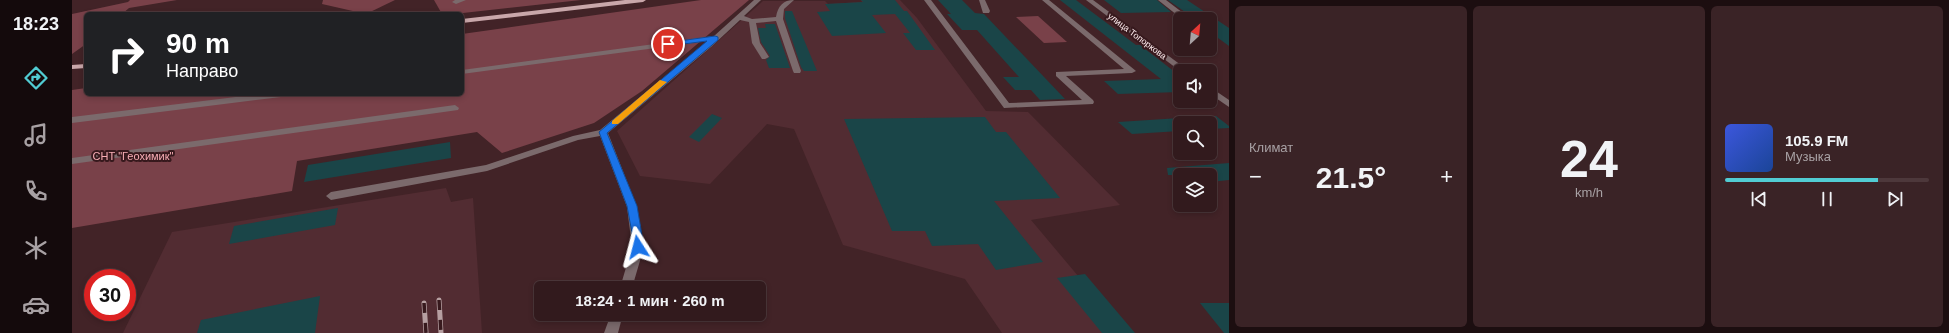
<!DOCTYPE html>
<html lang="ru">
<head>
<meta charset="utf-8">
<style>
  :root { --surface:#321a1d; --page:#3a2326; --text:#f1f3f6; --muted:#a8a1a4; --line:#4d383b; --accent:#51ccd3 }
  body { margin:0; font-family:Arial,sans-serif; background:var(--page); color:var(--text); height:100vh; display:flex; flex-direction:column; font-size:15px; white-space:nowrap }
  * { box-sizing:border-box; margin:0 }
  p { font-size:13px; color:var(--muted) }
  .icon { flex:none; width:22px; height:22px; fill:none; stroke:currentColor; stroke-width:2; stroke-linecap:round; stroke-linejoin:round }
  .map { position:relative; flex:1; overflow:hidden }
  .details { display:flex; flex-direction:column; gap:6px; padding:6px; background:#1c0e10; width:720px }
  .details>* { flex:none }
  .banner { position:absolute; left:12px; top:12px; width:380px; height:84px; border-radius:6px; box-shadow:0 2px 6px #0003,0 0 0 1px var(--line); background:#202124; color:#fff; overflow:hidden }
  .needle { width:26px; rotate:26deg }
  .fabs { position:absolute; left:1101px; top:12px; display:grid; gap:8px }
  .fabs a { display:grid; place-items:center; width:44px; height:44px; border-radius:6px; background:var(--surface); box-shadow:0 2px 6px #0003,0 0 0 1px var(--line); font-size:20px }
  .speed { position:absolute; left:12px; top:269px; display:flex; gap:8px; font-size:20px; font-weight:700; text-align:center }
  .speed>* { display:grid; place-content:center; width:52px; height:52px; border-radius:50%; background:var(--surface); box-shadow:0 2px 6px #0003,0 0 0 1px var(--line); line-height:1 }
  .speed .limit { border:6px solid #d22; background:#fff; color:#111 }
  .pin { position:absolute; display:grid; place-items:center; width:34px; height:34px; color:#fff; margin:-17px; border:2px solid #fff; border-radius:50%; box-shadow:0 1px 4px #0007 }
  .me { position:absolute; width:44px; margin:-22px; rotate:351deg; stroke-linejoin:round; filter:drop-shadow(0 0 3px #0008) }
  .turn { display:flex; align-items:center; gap:14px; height:84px; padding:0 16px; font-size:18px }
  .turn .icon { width:52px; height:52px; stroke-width:2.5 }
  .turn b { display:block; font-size:28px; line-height:34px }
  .big { font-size:30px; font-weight:600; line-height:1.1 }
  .details .card { flex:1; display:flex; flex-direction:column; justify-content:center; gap:6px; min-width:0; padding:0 14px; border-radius:6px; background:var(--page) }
  .details .dial { align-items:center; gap:0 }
  .dial b { font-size:52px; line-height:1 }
  .song { display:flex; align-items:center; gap:12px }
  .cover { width:48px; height:48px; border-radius:6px; background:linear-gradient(135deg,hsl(230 70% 55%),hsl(220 70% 35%)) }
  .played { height:4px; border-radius:2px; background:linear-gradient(90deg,var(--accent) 75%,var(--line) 75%) }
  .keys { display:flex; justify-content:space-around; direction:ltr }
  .heat { display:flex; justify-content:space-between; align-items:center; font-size:22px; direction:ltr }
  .details .tiles { flex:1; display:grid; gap:6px; grid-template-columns:repeat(3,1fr) }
  .trip { position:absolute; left:462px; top:281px; width:232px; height:40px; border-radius:6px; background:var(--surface); box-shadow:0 2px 6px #0003,0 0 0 1px var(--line); font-weight:600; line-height:40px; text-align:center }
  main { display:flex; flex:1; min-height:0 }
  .tab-bar { display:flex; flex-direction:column; width:72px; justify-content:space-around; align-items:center; background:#140a0c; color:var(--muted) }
  .tab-bar .icon { width:28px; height:28px }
  .tab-bar .selected { color:var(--accent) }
  .tab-bar b { font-size:18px; color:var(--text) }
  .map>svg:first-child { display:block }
  .built { fill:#522c32 }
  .green { fill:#794149 }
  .building { fill:#1a4548 }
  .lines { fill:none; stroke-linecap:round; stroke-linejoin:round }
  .minor { fill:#7b6a6c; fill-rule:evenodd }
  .major { fill:#c9a7aa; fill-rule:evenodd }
  .rail-casing { stroke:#b69fa1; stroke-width:5 }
  .rail { stroke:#37191d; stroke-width:3.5; stroke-dasharray:10; stroke-linecap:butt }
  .route { fill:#1a73e8; stroke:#114b97 }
  .slow { fill:#f59e0b }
  .labels { text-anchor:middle; stroke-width:4; stroke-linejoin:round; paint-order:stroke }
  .far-street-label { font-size:9px; fill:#ffedef; stroke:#37191d }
  .park-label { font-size:11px; fill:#f8adb5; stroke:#37191d }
</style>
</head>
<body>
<main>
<nav class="tab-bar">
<b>18:23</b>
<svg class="icon selected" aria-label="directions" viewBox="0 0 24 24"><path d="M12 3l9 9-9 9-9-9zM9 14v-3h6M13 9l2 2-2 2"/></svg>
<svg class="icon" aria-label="music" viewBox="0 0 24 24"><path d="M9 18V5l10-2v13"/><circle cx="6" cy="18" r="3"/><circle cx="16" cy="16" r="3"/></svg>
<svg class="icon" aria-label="phone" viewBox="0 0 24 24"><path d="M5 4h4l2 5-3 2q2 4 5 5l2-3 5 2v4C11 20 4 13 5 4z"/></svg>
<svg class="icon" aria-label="climate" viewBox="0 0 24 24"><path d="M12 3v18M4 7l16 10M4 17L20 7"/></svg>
<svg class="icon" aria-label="car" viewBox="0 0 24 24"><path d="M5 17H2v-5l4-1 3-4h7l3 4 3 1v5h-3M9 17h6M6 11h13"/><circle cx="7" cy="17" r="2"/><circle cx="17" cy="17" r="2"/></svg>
</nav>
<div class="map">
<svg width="1157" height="333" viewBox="0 0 1157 333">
  <rect width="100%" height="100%" fill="#422327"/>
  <!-- built -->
  <g class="built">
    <path d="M789 0H828L845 18 914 111 956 112 1048 205 959 220 1054 333H930L893 279 771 245 722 129 695 124 638 184 568 176 545 131 691 1H753L756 4 790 2Z"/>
    <path d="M374 188 379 202 401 198 410 333H51L100 232Z"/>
  </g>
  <!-- green -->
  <g class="green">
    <path d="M58 0H105L57 8 50 14H14V44L0 54V14L56 2Z"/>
    <path d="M251 0H323L294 14 250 4Z"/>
    <path d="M362 0H509L382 14H370Z"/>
    <path d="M629 0H677L570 91 522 123 430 153 405 132 225 161 220 191 0 228V90L14 88V94H390V34Z"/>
    <path d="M966 16 995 42 972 43 944 17Z"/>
  </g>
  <!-- building -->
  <g class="building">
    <path d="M789 0H823L832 11H835L863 50H844L831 33H838L823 14 800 15 814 33 760 36 745 12 758 11 753 4 791 2Z"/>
    <path d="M866 0H890L903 13 912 14 993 99 968 100 959 90H943L931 77H947L905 30H890L875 14H879Z"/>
    <path d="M988 0H1004L1064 45H1068L1108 76V92L1046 94 1032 81 1089 79Z"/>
    <path d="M1032 0H1085L1099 12 1049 13Z"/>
    <path d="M1096 0H1115L1157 28V46L1138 32V19H1123Z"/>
    <path d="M713 11H720L745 71H732L729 67 713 18Z"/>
    <path d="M693 24H703L718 68H697L694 60 698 56 689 42 686 28H694Z"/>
    <path d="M640 114 650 118 627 142 617 137Z"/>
    <path d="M1138 116H1144L1157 126V128L1138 129Z"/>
    <path d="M913 117 924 132H934L988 198 922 201 971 262 924 270 906 244 860 246 853 231H820L772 119Z"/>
    <path d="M1108 118V131L1060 134 1046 122Z"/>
    <path d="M378 142 379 158 232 182 236 165Z"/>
    <path d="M1157 163V180L1138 182V175H1096L1095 168Z"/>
    <path d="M266 208 263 225 157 244 162 226Z"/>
    <path d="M1013 274 1063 333H1030L985 278Z"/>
    <path d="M248 296 243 333H125L129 320Z"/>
    <path d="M1128 303H1157V333H1152Z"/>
  </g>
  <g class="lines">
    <!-- minor -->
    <g class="minor">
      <path d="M383 0H394L384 4 380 2Z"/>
      <path d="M682 0H689L672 16 680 19 704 17C706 6 711 0 722 0L712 9 711 19 729 71 728 73H722L721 71 704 21 684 23 688 43 697 57 693 59H690L680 43 677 22 668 20 639 47 536 133 565 207 572 247 560 288H548L560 247 555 207 528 136 506 140 415 171 259 200 254 196 259 192 414 165 501 136 528 130 636 41 390 74V70L642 36Z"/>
      <path d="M852 0H859L937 103 1010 100 984 76V72L1052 69 970 0H977L1064 71 1060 73 994 76 1021 100 1022 102 1021 104 932 108Z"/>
      <path d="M907 0H913L918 11 917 13H911Z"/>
      <path d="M1014 0H1021L1117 71H1108Z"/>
      <path d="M1086 0H1094L1119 19H1110Z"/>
      <path d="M1138 87 1157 100V107L1138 94Z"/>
      <path d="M188 94H213L209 97 0 123V117Z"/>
      <path d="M383 105 387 108 386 110 0 164V158Z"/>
      <path d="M539 314H551L546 333H532Z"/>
    </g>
    <!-- major -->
    <g class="major">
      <path d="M553 0H574L571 2 390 23V19Z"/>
      <path d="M14 64V68L0 69V65Z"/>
    </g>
    <defs>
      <g id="rail">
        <path d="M367 300 369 333"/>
        <path d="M352 303 354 333"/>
      </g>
    </defs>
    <!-- rail casing -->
    <use href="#rail" class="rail-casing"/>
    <!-- rail -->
    <use href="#rail" class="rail"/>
  </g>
  <!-- route -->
  <path class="route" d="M643 36 646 37V40L535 133 565 206 572 247 566 251 563 249 555 206 527 132 635 41 596 46 592 44 593 43Z"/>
  <!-- slow -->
  <path class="slow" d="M588 80 595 82 546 124H540V121Z"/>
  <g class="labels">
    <!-- far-street labels -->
    <g class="far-street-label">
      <text transform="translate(1065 36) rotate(37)" y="3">улица Топоркова</text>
    </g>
    <!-- park labels -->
    <g class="park-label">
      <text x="61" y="160">СНТ "Геохимик"</text>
    </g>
  </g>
</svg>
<div class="fabs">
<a><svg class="needle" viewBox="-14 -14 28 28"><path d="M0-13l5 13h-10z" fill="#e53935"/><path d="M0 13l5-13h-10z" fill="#a8a1a4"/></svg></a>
<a><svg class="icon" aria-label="sound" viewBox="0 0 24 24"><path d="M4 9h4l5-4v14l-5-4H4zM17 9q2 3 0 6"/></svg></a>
<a><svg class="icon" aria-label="search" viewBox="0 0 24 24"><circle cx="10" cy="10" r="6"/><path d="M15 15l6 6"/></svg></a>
<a><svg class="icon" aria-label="layers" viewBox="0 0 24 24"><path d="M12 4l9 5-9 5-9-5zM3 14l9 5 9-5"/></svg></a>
</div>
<div class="speed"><div class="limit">30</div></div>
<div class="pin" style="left:596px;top:44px;background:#d93025"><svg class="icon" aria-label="arrive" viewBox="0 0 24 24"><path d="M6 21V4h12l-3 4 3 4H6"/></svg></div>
<svg class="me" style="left:566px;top:247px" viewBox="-20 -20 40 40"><path d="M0-17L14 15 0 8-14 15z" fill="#1a73e8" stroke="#fff" stroke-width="4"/></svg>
<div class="trip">18:24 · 1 мин · 260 m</div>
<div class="banner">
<div class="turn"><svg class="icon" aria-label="right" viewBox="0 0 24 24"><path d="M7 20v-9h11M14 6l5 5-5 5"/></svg><div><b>90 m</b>Направо</div></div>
</div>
</div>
<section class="details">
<div class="tiles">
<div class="card"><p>Климат</p>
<div class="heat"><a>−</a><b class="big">21.5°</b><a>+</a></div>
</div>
<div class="card dial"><b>24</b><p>km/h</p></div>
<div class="card">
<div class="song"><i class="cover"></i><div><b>105.9 FM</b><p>Музыка</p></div></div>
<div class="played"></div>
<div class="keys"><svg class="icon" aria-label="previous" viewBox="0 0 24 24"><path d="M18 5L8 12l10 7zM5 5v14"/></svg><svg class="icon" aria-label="pause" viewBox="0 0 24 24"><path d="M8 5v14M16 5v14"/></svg><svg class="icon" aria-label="next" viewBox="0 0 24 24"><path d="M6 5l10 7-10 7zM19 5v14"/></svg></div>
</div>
</div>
</section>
</main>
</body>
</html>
